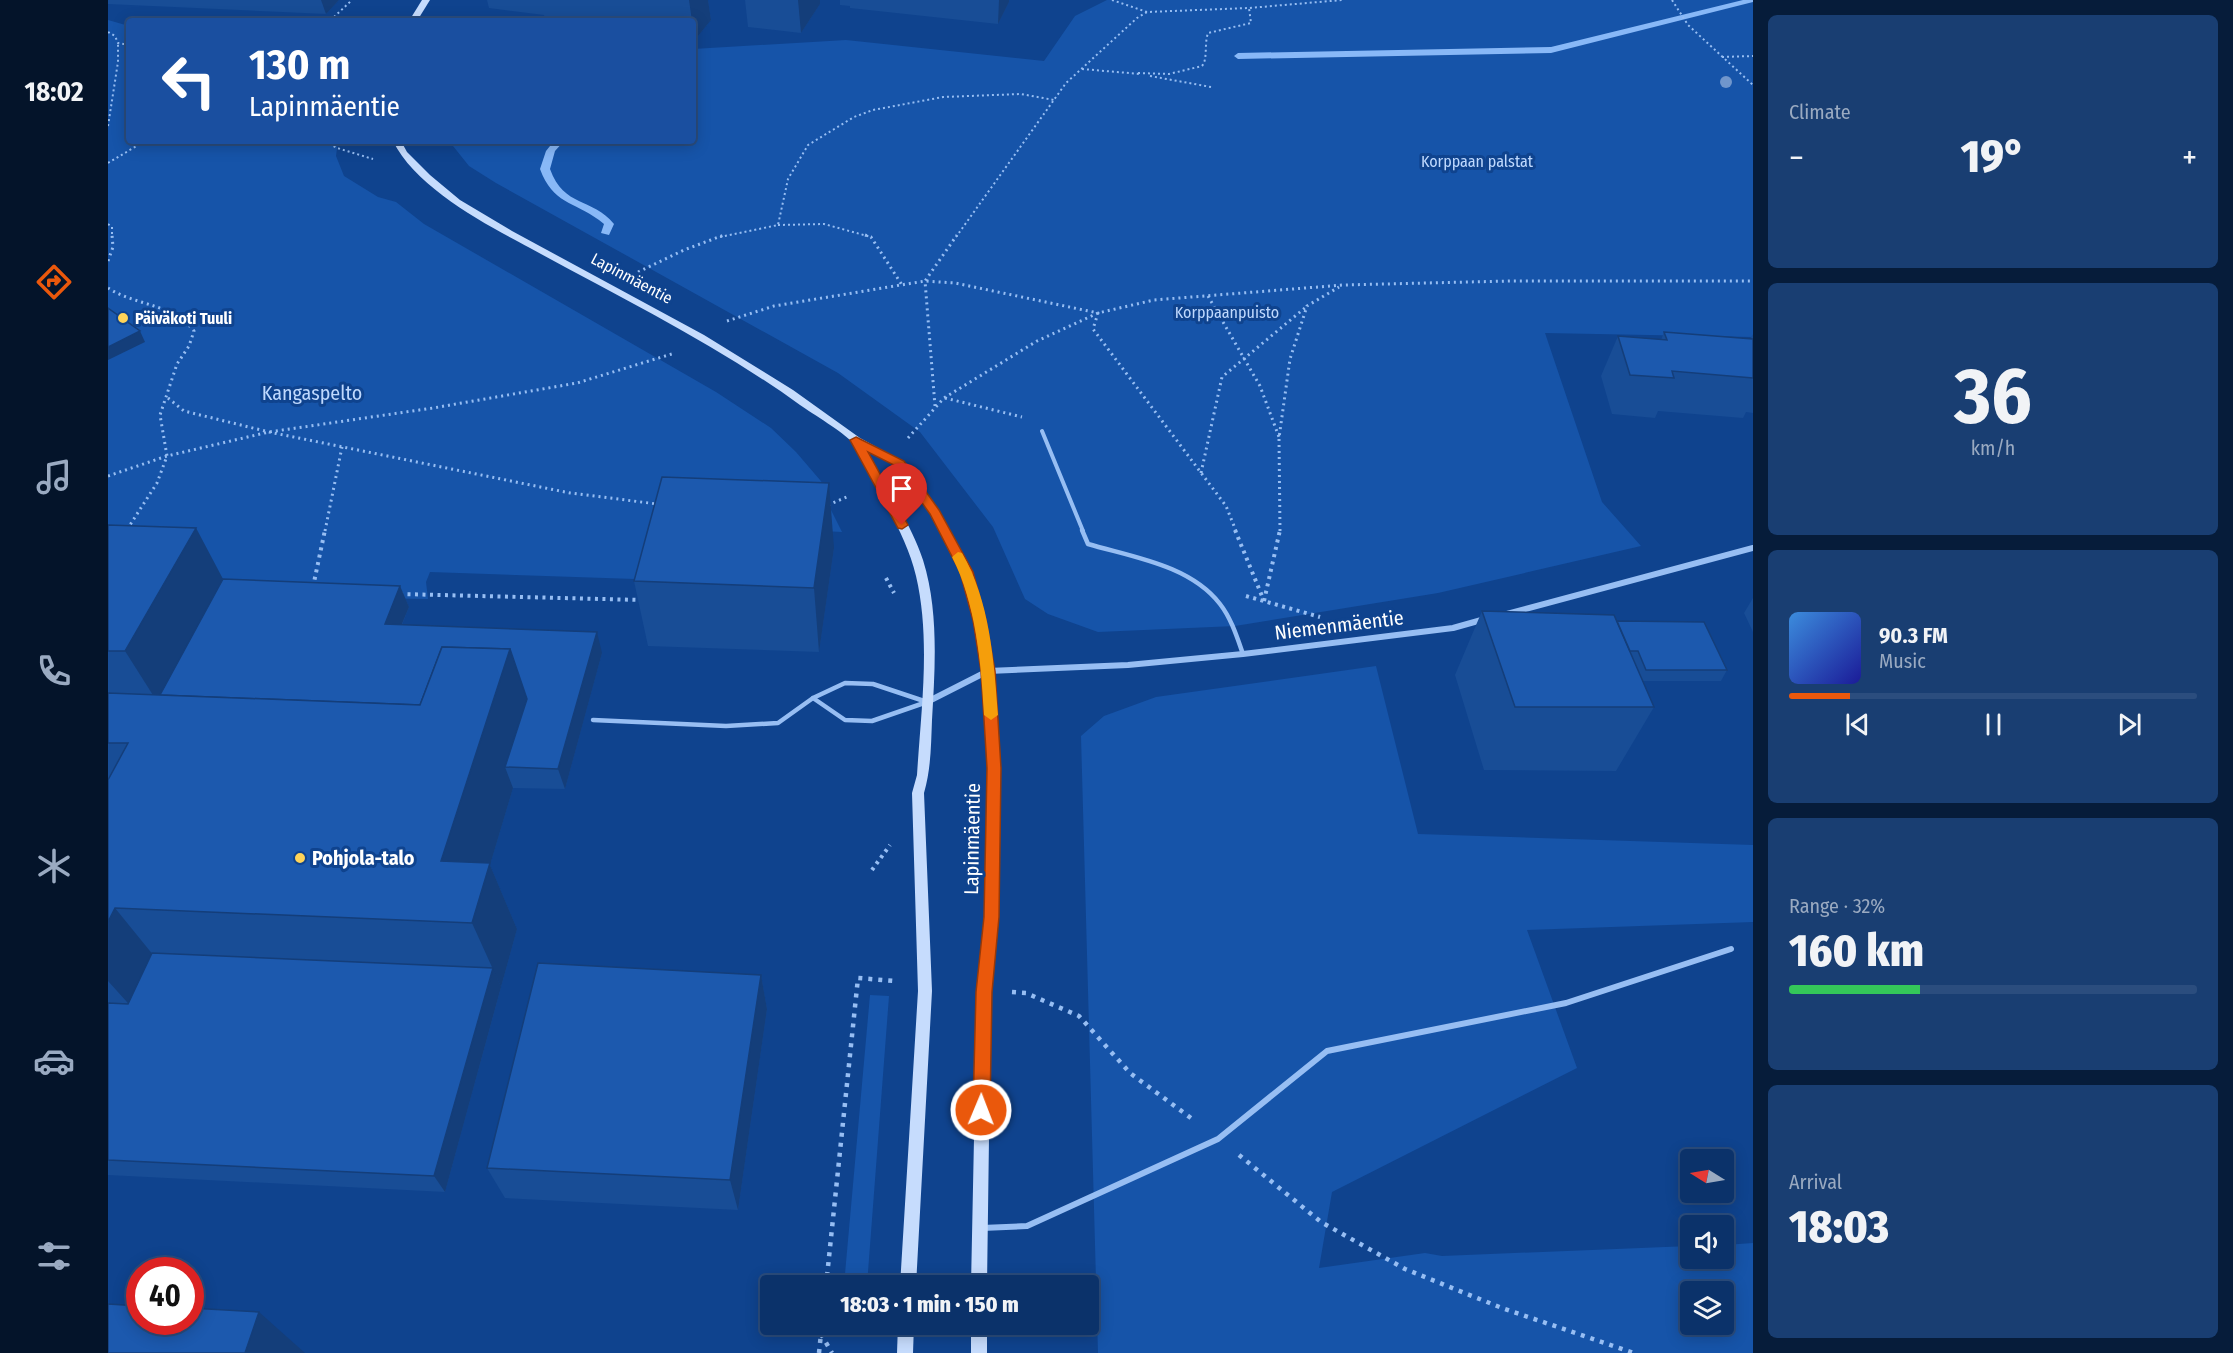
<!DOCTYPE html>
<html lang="en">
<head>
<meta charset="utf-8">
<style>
  :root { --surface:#0b326a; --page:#193e72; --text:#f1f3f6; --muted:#9aaac1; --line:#2b4d7e; --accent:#ea580c }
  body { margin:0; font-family:"Fira Sans Condensed",sans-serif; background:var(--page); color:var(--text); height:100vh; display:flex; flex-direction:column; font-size:22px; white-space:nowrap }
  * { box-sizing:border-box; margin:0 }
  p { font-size:20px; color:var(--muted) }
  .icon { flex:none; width:33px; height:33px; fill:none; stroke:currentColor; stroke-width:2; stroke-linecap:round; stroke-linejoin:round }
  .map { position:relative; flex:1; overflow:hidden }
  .drawer { display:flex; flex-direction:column; gap:15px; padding:15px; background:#061c3a; width:480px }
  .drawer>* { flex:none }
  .hud { position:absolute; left:18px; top:18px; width:570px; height:126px; border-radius:6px; box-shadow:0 3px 15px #0003,0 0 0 2px var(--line); background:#1a4fa0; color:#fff; overflow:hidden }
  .needle { width:39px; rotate:281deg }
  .controls { position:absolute; left:1572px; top:1149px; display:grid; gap:12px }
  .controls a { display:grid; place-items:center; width:54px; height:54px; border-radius:6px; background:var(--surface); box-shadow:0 3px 15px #0003,0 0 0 2px var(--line); font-size:30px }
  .speed { position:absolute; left:18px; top:1257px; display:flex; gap:12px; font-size:30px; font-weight:700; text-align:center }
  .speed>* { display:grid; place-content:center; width:78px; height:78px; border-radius:50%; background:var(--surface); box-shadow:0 3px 15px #0003,0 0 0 2px var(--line); line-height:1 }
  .speed .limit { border:9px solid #d22; background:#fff; color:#111 }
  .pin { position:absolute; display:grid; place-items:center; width:51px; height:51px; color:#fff; margin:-62px -26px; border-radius:50% 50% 50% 0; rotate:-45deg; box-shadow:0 0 6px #0007 }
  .pin .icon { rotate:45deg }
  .me { position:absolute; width:66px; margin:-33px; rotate:1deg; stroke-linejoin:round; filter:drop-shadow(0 0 4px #0008) }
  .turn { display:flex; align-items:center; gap:21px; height:126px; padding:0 24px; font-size:27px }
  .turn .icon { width:78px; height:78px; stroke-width:2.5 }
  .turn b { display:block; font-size:42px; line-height:51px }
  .big { font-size:45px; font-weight:800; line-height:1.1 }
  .drawer .card { flex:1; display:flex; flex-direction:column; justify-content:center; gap:9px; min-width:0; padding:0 21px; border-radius:9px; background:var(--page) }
  .drawer .dial { align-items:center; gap:0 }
  .dial b { font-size:78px; line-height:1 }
  .song { display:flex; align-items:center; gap:18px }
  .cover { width:72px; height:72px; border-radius:9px; background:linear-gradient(135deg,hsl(210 70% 55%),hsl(240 70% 35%)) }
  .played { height:6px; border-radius:3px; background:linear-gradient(90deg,var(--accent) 15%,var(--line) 15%) }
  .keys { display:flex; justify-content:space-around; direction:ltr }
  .heat { display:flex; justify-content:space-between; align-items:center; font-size:33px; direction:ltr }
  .charge { height:9px; border-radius:4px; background:linear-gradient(90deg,#34c759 32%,var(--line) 0) }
  .trip { position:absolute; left:652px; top:1275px; width:339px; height:60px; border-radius:6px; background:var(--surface); box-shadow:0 3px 15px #0003,0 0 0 2px var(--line); font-weight:800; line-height:60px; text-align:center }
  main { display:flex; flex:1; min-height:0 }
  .menu { display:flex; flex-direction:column; width:108px; justify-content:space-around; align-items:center; background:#04142a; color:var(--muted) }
  .menu .icon { width:42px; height:42px }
  .menu .active { color:var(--accent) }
  .menu b { font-size:27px; color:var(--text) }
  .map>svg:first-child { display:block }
  .green { fill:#1654a9; fill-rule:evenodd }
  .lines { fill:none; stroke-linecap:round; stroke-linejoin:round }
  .stream { fill:#88b8f7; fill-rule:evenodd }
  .path-far3 { stroke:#97bef3; stroke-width:2; stroke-dasharray:2 3; stroke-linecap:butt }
  .path-far2 { stroke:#97bef3; stroke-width:3; stroke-dasharray:2 4; stroke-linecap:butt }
  .path-far1 { stroke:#97bef3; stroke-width:4; stroke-dasharray:3 4.5; stroke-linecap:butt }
  .path { stroke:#97bef3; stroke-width:4.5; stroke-dasharray:4 6; stroke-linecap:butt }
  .lane-far2 { stroke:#97bef3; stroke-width:4 }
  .lane-far1 { stroke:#97bef3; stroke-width:4.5 }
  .lane { stroke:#97bef3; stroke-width:6 }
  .street { stroke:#97bef3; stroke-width:6 }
  .secondary { fill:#c6dcfd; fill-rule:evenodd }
  .tree { fill:#7096cc }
  .wall { fill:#184d96 }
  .shaded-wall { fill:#143e7a }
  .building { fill:#1c59ae; stroke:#143e7a; stroke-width:1.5 }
  .route { fill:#ea580c; stroke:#983908; stroke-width:1.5 }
  .slow { fill:#f59e0b }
  .poi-dot { fill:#ffd459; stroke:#0f438e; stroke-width:2 }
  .labels { text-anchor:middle; stroke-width:6; stroke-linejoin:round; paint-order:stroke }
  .far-park-label { font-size:16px; fill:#bfd9fe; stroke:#0f438e }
  .far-street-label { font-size:16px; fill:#fff; stroke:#0f438e }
  .far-poi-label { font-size:16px; font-weight:bold; fill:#fff; stroke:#0f438e; text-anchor:start }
  .park-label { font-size:20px; fill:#bfd9fe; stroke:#0f438e }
  .street-label { font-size:20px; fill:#fff; stroke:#0f438e }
  .poi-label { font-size:20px; font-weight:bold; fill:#fff; stroke:#0f438e; text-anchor:start }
</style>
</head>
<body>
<main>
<nav class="menu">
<b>18:02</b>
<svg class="icon active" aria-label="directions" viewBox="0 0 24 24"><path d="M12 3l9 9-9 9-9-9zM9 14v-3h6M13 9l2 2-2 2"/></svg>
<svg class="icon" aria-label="music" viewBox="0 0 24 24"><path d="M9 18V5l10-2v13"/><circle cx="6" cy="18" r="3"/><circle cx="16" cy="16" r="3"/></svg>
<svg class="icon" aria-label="phone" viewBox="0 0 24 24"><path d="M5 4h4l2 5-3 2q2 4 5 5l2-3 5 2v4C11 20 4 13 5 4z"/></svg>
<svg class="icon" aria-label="climate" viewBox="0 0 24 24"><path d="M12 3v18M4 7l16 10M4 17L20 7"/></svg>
<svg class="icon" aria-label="car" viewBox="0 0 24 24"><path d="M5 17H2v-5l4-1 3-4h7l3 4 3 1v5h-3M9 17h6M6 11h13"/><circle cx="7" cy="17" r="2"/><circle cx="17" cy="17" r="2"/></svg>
<svg class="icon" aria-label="filters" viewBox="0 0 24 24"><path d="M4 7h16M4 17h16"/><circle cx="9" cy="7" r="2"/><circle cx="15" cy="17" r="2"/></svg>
</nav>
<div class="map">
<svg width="1645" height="1353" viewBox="0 0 1645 1353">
  <rect width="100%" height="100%" fill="#0f438e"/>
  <!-- green -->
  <g class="green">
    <path d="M999 0H1645V337L1437 333 1494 502 1533 546 1330 593 1127 626 990 632 940 614 917 599 885 527 812 432 730 373 388 183 361 166 341 141H585V49L738 40 936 61 967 16Z"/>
    <path d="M0 20 21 26V141H230L228 156 236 176 270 197 288 202 316 224 608 392 663 428 688 452 718 487 715 494 734 532 658 528 557 580 322 572 318 582 320 599 0 594Z"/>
    <path d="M1268 666 1310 834 1645 845V922L1419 930 1469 1068 1224 1192 1211 1268 1317 1253 1334 1256 1582 1246V1258H1616V1245L1645 1243V1353H990L973 736 996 716 1048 697ZM1582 1292H1616V1324H1582Z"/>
    <path d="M762 995 781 996 759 1285H736Z"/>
  </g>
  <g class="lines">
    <!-- stream -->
    <g class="stream">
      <path d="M1635 0H1645V2L1443 53 1130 59 1126 56 1130 53 1443 47Z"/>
      <path d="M446 141H456L447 151 442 169C456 208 484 197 506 224L501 235 493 233 496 224 491 220C465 201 445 204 432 169L438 151Z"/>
    </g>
    <!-- path-far3 -->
    <g class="path-far3">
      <path d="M1004 0 1039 12 1141 8 1234 0"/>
      <path d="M1564 0 1580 25 1645 85"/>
      <path d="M226 17 244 0"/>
      <path d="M0 32 7 36 10 43 21 45"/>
      <path d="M1614 57 1645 56"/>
      <path d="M974 69 1032 74"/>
      <path d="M1030 73 1061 74 1094 66C1100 59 1096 44 1100 33L1143 23 1141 8"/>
      <path d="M1042 76 1103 87"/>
      <path d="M0 126 10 62V43"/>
      <path d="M217 141 229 148 265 159"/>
      <path d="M0 163 37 141"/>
      <path d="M0 224 4 227V237"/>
      <path d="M670 225 716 224 763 237"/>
      <path d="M612 237 670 225 680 179 700 145 746 117 765 110 835 97 913 94 946 100"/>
      <path d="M848 237 958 83 1029 18 1039 12"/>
    </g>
    <!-- path-far2 -->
    <g class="path-far2">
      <path d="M757 235 763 237 794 285"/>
      <path d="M0 261 5 247 4 235"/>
      <path d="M530 272 576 250 616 235"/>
      <path d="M0 288C28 306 64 303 86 331L81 346 69 364 52 415 59 456 49 483 20 528"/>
      <path d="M1100 296 1152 386 1171 437"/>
      <path d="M619 321 666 306 817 281 847 283 990 313 985 329 1118 506 1128 531"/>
      <path d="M60 398 76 411 161 432 462 493 549 504"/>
      <path d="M837 398 914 417"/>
      <path d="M827 406 817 281 849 235"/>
      <path d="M800 438 836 398 929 341 990 313 1046 300 1235 285 1402 281H1645"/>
      <path d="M1093 473 1114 377 1198 307"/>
      <path d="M0 476 59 456 161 432 325 408 469 383 567 353"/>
      <path d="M720 505 741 496"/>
      <path d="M217 531 234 447"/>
      <path d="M1172 531 1171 438 1182 359 1199 306 1231 287"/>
    </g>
    <!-- path-far1 -->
    <g class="path-far1">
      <path d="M1127 530 1156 601"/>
      <path d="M778 578 786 593"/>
      <path d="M205 587 217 530"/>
      <path d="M292 594 533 600"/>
      <path d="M1138 596 1212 617"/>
      <path d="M1156 601 1172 530"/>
      <path d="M764 870 782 845"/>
    </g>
    <!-- path -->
    <g class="path">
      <path d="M904 992 918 993 971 1016 1022 1073 1087 1121"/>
      <path d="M1131 1155 1213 1222 1297 1269 1394 1308 1526 1353"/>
      <path d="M718 1286 750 978 787 981"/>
      <path d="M713 1334 724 1353"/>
      <path d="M711 1353 714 1324"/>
    </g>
    <!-- lane-far2 -->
    <path class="lane-far2" d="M934 431 975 531"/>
    <!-- lane-far1 -->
    <g class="lane-far1">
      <path d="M974 530 980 544C1024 557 1082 565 1112 604 1123 618 1129 637 1135 654"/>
      <path d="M705 698 737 720 764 721 819 702"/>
      <path d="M485 720 618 726 670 723 705 698 737 683 765 684 819 702"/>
    </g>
    <!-- lane -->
    <path class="lane" d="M874 1228 919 1226 1110 1139 1219 1051 1458 1003 1623 949"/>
    <!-- street -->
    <g class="street">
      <path d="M1399 614 1645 548"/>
      <path d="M819 702 880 671 1020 665 1135 654 1345 628 1377 619"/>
    </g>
    <!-- secondary -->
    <g class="secondary">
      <path d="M314 0H322L309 21H301Z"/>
      <path d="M285 141H293L299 152 322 175 352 200 404 231 596 335 685 390 752 438 796 462 831 510 864 572 878 620 886 671 892 768 890 917 883 991 879 1286H863L869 991 876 917 880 768 874 671 866 620 852 572 822 514 788 466 758 450C777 487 802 521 815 560 831 611 827 668 824 720 823 745 823 769 816 793L824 991 808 1286H792L810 991 804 793 809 775C813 710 823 640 808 576 799 538 777 504 759 470 754 461 750 449 744 442 735 432 705 414 692 405 608 344 513 298 422 248 377 224 308 188 285 141Z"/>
      <path d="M790 1324H806L805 1353H789Z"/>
      <rect x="863" y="1324" width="16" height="29"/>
    </g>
  </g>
  <!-- trees -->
  <circle class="tree" cx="1618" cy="82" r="6"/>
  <!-- wall -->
  <g class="wall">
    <path d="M0 0H231L218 14 0 4Z"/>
    <path d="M379 0H600L603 20 586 41H585V21H438L436 15 381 8Z"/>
    <path d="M637 0H712V4L693 33 640 27Z"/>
    <path d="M732 0H901V2L890 24 742 8V6L732 5Z"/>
    <path d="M1556 332 1642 339 1645 334V413L1638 412 1635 418 1550 411 1547 418 1504 414 1493 376 1510 336 1553 340Z"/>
    <path d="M0 525 88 528 115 579 292 586 301 607 294 625 494 653 457 789 405 788 382 865 409 929 337 1192 0 1175Z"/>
    <path d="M726 548 711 652 540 646 526 581Z"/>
    <path d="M1645 598V632L1636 613Z"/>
    <path d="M1374 611 1509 621 1619 670 1613 681H1534L1546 707 1508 771 1376 770 1347 675Z"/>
    <path d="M653 975 659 1009 630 1210 397 1198 379 1168Z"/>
  </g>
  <!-- shaded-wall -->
  <g class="shaded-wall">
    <path d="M213 0H231L218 14Z"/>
    <path d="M581 0H600L603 20 586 41 585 21H584Z"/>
    <path d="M690 0H712V4L693 33Z"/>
    <path d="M891 0H901V2L890 24Z"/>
    <path d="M32 331 37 342 0 360V347Z"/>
    <path d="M721 483 726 548 711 652 706 588Z"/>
    <path d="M88 528 126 600 62 722 17 651Z"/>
    <path d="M292 586 301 607 285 645 277 624Z"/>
    <path d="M489 632 494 653 457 789 450 769Z"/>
    <path d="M402 649 426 720 397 767 405 788 382 865 409 929 393 987 364 923 333 861Z"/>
    <path d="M0 897 7 908 59 972 37 1022 0 981Z"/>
    <path d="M385 968 393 987 337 1192 326 1176Z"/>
    <path d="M653 975 659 1009 630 1210 622 1180Z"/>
    <path d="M151 1312 197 1353H137Z"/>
  </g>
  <!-- building -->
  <g class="building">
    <path d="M0 308 32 331 0 347Z"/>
    <path d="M1556 332 1645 339V378L1564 371 1566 378 1522 375 1510 336 1559 340Z"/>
    <path d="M554 477 721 483 706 588 526 581Z"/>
    <path d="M0 525 88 528 17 651H0Z"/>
    <path d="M115 579 292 586 277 624 489 632 450 769 397 767 419 699 402 649 334 647 312 705 52 695Z"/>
    <path d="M1374 611 1506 615 1546 707H1407Z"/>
    <path d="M1509 621 1596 622 1619 670H1538L1530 651H1522Z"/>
    <path d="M334 647 402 649 333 861 382 863 364 923 7 908 0 922V780L20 743H0V693L312 705Z"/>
    <path d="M44 953 385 968 326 1176 0 1160V1003L20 1004Z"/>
    <path d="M430 963 653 975 622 1180 379 1168Z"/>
    <path d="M0 1304 32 1306V1322H82V1308L151 1312 137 1353H0Z"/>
  </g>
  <!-- route -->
  <path class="route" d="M748 437 796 461 831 510 865 572 878 620 887 671 893 768 891 917 884 992 882 1110 880 1115 873 1118 867 1115 865 1110 868 992 876 917 879 768 873 671 865 620 852 572 822 514 788 466 760 452 800 525 794 529 790 528 742 440Z"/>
  <!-- slow -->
  <path class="slow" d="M850 552 854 553C882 601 886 661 890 715L883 720 876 715C873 662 868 604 844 557Z"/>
  <!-- markers -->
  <g class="poi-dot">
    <circle cx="15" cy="318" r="6"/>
    <circle cx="192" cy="858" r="6"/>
  </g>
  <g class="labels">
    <!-- far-park labels -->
    <g class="far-park-label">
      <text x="1369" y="167">Korppaan palstat</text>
      <text x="1119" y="318">Korppaanpuisto</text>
    </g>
    <!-- far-street labels -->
    <g class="far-street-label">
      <text transform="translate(524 278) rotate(28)" y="6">Lapinmäentie</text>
    </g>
    <!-- far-poi labels -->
    <g class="far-poi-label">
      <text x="27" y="324">Päiväkoti Tuuli</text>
    </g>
    <!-- park labels -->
    <g class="park-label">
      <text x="204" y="400">Kangaspelto</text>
    </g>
    <!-- street labels -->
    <g class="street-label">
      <text transform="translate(1231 625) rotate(-7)" y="7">Niemenmäentie</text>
      <text transform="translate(864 839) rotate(-89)" y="7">Lapinmäentie</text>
    </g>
    <!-- poi labels -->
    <g class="poi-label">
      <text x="204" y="865">Pohjola-talo</text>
    </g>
  </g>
</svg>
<div class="controls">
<a><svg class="needle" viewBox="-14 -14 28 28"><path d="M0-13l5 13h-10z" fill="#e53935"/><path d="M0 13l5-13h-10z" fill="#9aaac1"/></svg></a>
<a><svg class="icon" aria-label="sound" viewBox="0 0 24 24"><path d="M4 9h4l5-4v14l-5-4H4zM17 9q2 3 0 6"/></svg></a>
<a><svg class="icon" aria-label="layers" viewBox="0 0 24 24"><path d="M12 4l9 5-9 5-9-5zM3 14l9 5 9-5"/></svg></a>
</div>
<div class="speed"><div class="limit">40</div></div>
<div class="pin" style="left:794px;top:525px;background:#d93025"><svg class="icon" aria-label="arrive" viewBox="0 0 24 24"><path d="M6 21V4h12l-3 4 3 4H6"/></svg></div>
<svg class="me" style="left:873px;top:1110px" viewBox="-20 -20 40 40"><circle r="17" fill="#ea580c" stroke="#fff" stroke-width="3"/><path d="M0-11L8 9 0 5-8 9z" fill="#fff"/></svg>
<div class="trip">18:03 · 1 min · 150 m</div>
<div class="hud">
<div class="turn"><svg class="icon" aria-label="left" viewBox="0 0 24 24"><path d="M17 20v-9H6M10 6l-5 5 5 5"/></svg><div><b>130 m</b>Lapinmäentie</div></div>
</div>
</div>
<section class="drawer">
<div class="card"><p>Climate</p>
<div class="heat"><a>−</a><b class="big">19°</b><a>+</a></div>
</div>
<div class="card dial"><b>36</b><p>km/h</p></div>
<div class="card">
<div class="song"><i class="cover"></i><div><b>90.3 FM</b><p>Music</p></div></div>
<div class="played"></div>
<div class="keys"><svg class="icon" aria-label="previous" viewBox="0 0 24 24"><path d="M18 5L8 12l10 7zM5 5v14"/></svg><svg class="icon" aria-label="pause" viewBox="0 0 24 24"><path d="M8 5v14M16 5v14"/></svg><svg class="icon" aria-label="next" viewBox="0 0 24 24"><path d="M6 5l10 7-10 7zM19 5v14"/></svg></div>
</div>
<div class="card"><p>Range · 32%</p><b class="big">160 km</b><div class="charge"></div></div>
<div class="card"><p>Arrival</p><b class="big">18:03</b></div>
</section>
</main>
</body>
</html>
